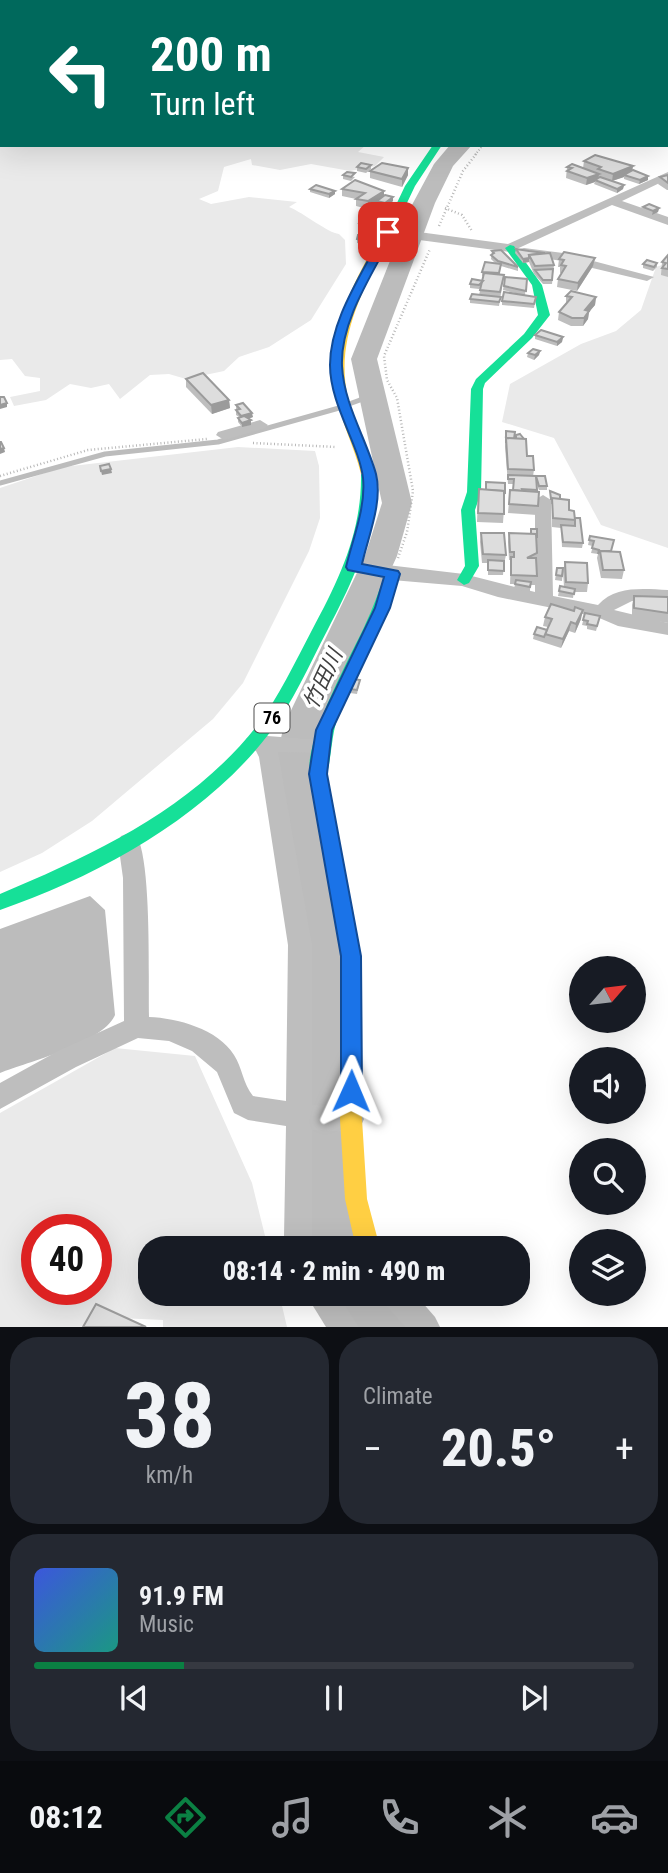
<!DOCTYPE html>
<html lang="en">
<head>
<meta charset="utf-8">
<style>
  :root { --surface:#171b24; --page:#242831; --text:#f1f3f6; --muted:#9ea1a6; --line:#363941; --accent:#0b8043 }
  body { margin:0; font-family:"Roboto Condensed","Noto Sans JP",sans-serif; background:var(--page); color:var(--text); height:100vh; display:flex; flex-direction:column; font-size:26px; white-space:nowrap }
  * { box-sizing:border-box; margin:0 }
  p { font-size:23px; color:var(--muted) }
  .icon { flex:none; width:38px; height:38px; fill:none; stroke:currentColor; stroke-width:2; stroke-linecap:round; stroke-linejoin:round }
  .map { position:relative; height:1327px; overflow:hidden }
  .drawer { display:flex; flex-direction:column; gap:10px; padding:10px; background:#0d0f14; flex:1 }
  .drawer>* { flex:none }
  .banner { position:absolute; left:0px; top:0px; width:668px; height:147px; box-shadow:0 7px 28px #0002; background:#00695c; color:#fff; overflow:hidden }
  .needle { width:46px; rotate:62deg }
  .tools { position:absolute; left:569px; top:956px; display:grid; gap:14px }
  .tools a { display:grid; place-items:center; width:77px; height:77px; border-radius:50%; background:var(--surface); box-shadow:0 7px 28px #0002; font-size:35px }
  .speed { position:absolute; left:21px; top:1214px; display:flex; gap:14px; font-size:35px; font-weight:700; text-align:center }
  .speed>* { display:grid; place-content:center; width:91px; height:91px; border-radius:50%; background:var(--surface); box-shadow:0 7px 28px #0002; line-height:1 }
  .speed .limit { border:10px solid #d22; background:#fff; color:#111 }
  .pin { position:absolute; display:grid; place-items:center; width:60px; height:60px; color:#fff; margin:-30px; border-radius:14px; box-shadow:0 4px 10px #0006 }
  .me { position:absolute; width:77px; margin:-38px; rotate:1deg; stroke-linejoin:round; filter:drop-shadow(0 0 5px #0008) }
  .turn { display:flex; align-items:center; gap:24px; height:147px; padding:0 35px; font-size:32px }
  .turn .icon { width:91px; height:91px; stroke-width:2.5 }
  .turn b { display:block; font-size:49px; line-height:60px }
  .big { font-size:52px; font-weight:800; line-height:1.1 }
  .drawer .tile { flex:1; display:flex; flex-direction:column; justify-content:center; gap:10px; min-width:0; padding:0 24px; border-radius:28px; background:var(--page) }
  .drawer .dial { align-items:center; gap:0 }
  .dial b { font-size:91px; line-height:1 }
  .song { display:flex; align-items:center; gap:21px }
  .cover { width:84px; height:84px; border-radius:10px; background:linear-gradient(135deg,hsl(230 70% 55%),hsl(170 70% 35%)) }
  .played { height:7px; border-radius:4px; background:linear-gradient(90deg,var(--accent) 25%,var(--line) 25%) }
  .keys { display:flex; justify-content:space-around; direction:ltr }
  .heat { display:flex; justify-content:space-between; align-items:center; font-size:38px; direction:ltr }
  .drawer .tiles { flex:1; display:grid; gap:10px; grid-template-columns:1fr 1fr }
  .tile:last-child { grid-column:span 2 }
  .trip { position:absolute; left:138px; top:1236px; width:392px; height:70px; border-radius:28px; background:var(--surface); box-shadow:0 7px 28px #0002; font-weight:800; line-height:70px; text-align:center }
  .dock { display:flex; height:112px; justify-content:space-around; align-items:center; background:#090b0e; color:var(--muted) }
  .dock .icon { width:49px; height:49px }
  .dock .current { color:var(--accent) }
  .dock b { font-size:32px; color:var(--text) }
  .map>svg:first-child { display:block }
  .green { fill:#eaeaea; fill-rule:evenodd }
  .water { fill:#bcbcbc }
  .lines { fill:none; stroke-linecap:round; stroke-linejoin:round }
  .stream { stroke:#bcbcbc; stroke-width:5 }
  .river { fill:#bcbcbc; fill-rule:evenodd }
  .path-far1 { stroke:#b8b8b8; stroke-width:2; stroke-dasharray:1 2; stroke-linecap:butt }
  .path { stroke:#b8b8b8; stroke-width:2.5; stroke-dasharray:1 2.5; stroke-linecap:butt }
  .street { fill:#bebebe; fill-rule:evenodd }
  .fast { fill:#16e098; fill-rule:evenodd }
  .slow { fill:#ffcf43; fill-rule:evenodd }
  .jam { fill:#f24e42; fill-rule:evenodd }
  .wall { fill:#bebebe }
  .shaded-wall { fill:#9b9b9b }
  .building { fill:#ddd; stroke:#9b9b9b; stroke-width:2 }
  .route { fill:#1a73e8; stroke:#114b97; stroke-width:2 }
  .labels { text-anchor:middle; stroke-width:7; stroke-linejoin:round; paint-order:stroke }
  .shield { fill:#fff; stroke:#4c4c4c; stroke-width:2 }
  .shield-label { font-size:18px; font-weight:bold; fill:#000 }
  .water-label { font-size:21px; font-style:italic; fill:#414141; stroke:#fff }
</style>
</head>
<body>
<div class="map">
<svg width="668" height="1327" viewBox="0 0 668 1327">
  <rect width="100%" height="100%" fill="#fff"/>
  <!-- green -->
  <g class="green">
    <path d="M0 32 2 145H366L358 152 384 157 375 166 350 171 311 164 280 170 252 165 251 159 224 167 218 191 199 199 211 204 249 197 297 202 289 207C304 213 328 233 339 234L345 240 346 264 311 320 269 347 239 357 224 371 186 379 169 374 150 375 120 399 109 384 91 388 70 384 46 400 14 406 10 397 40 391V378L25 376 12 359 0 360Z"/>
    <path d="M668 263V548L601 525 554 438 502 422 510 384 581 344 616 331 641 310 656 267Z"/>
    <path d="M238 447 315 451 319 466 320 518 309 551 243 683 213 719 92 821 42 853 0 872V488L63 467Z"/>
    <path d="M115 1048 195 1056 252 1183 268 1248H150V1293H279L287 1327H163V1320L96 1317 92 1327H0V1113ZM37 1230H96V1290H37Z"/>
  </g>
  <!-- water -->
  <path class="water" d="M90 896 105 910 115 1015C103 1043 28 1062 0 1073V929Z"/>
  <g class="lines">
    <!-- stream -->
    <g class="stream">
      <path d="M349 404 360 400 373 388"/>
      <path d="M0 483 105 454 218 442 339 408"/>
    </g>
    <!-- river -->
    <g class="river">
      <rect x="667" y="54" width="1" height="10"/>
      <path d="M450 145H472L453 166 435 203 377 359 412 503 397 556 320 725 313 764 343 921 353 1201 360 1248H308L303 1201 301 921 275 764 284 725 365 556 382 503 351 359 413 203 434 164Z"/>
      <path d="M329 1293H389L400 1308 408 1327H348Z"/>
    </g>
    <!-- path-far1 -->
    <g class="path-far1">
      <path d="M18 0H42"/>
      <path d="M0 1 6 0"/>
      <path d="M475 155 483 145"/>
    </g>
    <!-- path -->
    <g class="path">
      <path d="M445 208 462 215 472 231"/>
      <path d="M439 226 463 171 477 153"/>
      <path d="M253 443 336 447"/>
      <path d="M0 476 88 450 207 439"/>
      <path d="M398 558 407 532 413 491 397 398 387 380 384 356 430 249"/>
    </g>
    <!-- street -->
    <g class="street">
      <path d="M195 0H213L194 2Z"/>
      <path d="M460 0H468L469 2H460Z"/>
      <path d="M668 0V6H667V2H663Z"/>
      <path d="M668 172V179L622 201 668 217V225L612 205 510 252 389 236 383 232 389 228 508 244Z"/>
      <path d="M524 248 563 253 654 277 647 281 563 261 519 255V249Z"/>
      <path d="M260 420 268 425 265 428 224 440 216 435 218 432Z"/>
      <path d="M543 495 551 500 553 596 598 605C616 585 644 589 668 590V602L632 601 614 610 668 623V635L618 626 597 617 498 597 462 586 392 580 347 571 344 567 353 561 464 574 535 592V500Z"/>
      <path d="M254 735 321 740 328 743 331 748 328 753 278 752 312 945V1105L351 1106 360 1110 364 1119 360 1128 351 1132 312 1130V1237L315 1248H287L284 1237 286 1126 248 1120 234 1113 217 1072 192 1051 169 1041 138 1038 76 1067 0 1109V1083L58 1051 124 1021 123 878 118 842 121 836 129 833 137 836C152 866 148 978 149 1017 177 1018 218 1029 234 1055 242 1067 243 1084 253 1096L286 1101 288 945 259 757 256 751 247 748 244 743 247 738Z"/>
      <path d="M305 1293H337L359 1327H326Z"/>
      <path d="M380 1293H414L435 1317 440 1327H405L384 1303Z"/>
    </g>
    <!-- fast -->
    <g class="fast">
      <path d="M433 145H442L415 186 396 226 387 228 386 226 405 186Z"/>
      <path d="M510 245 514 246 542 285 550 315 532 338 485 383 483 389 481 492 475 510 479 566 469 583 464 585 457 580 465 566 461 510 467 492 471 389 476 379 524 334 538 315 532 285 505 248Z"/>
      <path d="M368 470 375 474C377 531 354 579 328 629 309 665 293 703 268 735 204 818 98 876 0 910V894C95 854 191 809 256 727 279 697 295 662 312 630 339 580 362 532 361 474Z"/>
      <path d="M392 569 399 574C383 626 353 672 336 723 331 739 331 768 324 781H312C297 752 352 654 365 625 373 608 379 591 385 574Z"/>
    </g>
    <!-- slow -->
    <g class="slow">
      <path d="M387 224 396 226C370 277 335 332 347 393 353 420 367 447 375 474L368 478 361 474C354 446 340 420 335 391 324 332 358 273 387 224Z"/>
      <path d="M318 769 324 771 327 776 361 956 362 1119 367 1199 380 1248H356L345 1199 340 1119 341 956 309 776 312 771Z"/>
    </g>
    <!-- jam -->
    <rect class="jam" x="667" y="30" width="1" height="4"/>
  </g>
  <!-- wall -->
  <g class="wall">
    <path d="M563 0H584L583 2H563Z"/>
    <rect x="632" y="0" width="21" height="2"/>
    <path d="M584 161 632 171 648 176V180L639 184 624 179V177L612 181 599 177 598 178 624 185 623 189 617 193 594 184 595 182 586 185 566 178 567 167 583 168Z"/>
    <path d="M371 165V169L366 173 357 171V167Z"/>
    <path d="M370 171 408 175 402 187 370 178Z"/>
    <path d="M343 175 355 177 351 181 343 179Z"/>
    <path d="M668 175V190H667L658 184 660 177Z"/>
    <path d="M310 189 335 194 329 198 310 192Z"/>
    <path d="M342 189 384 191V196L393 201 385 207 377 205V203L368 209 356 206V199L342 196Z"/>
    <path d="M643 207 659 208 658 212 652 215 642 211Z"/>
    <path d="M385 212V220L378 233 359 231V223Z"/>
    <path d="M375 237V241L372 246 357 243V239Z"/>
    <path d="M516 249 554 265 552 284H543L534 274 529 262 523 263 515 253Z"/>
    <path d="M492 251 518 267V271L501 266 499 274 504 275 499 306 470 303V299L479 295 481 287 479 289 470 288V284L482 280 483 276H482V272L495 263 491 259Z"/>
    <path d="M668 255V277L661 275 662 262Z"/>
    <path d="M595 258 593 266 577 291 557 287 558 279 562 273H560V267H558L559 259Z"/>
    <path d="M657 263V267L653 271 643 268V264Z"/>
    <path d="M505 277 527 279 525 295 536 297 534 308 502 305V301L523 295 503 290Z"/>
    <path d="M566 296 596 297 595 305 589 312 588 319 583 326H571L558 320 559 312 566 304Z"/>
    <path d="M535 335 563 337 562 342 557 346 535 339Z"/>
    <path d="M540 351 539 355 534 360 527 357 528 353Z"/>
    <path d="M186 379 229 400 230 408 212 414 186 387Z"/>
    <path d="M236 405 253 417 248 419 251 425 242 427 238 422V418L239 417 236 415Z"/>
    <path d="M506 431 514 439 527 456 534 470 533 476 547 486V490H539L536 483 538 506 537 515 508 513 510 490H513L514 484H508L505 447Z"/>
    <path d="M550 491 560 499 574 518 583 543 582 548 562 547 561 528 552 527V504H550Z"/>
    <path d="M505 494 503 523 477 522 478 498Z"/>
    <path d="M531 529 537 537 536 558 537 576 536 585H530V592L514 589 515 584H510L511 560H509L508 542 509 533 530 534Z"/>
    <path d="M481 533 506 555 504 564 503 575H488V563H482L480 542Z"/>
    <path d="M590 536 611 551 624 570 622 579 601 578 597 558 598 554 591 553 593 546 588 545Z"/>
    <path d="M565 562 588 583 587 592H574L573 598 558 596 560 586 564 587 563 571Z"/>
    <path d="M557 568H563L562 581 555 580Z"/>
    <path d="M634 596 668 597V623L632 617V605Z"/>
    <path d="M585 613 600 616 596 631 587 629V626L582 625Z"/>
    <path d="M545 617 581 619 575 633 569 631 561 648 533 639 534 634 547 630 548 627 543 626Z"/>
    <path d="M360 680 357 694 350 693V689Z"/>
  </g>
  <!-- shaded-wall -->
  <g class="shaded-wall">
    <path d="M633 166 632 174 624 175V177L612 181 613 174Z"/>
    <path d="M408 168V175L402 187V179Z"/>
    <path d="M599 174 598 181 595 180V182L586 185 587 178Z"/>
    <path d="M648 176V180L639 184 640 180Z"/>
    <path d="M624 185 623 189 617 193V189Z"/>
    <path d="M335 191V194L329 198V194Z"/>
    <path d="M384 191V198L377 201V203L368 209V201Z"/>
    <path d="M393 197V201L385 207V203Z"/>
    <path d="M659 208 658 212 652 215 653 211Z"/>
    <path d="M385 212V220L378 233 379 225Z"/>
    <path d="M529 258V262L523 263V259Z"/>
    <path d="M595 258 593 266 577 291 578 283Z"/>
    <path d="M596 297 595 305 589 312 588 319 583 326 585 310Z"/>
    <path d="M563 337 562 342 557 346V342Z"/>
    <path d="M540 351 539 355 534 360 535 355Z"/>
    <path d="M229 400 230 408 212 414 211 405Z"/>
    <path d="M7 403V407L0 409V405Z"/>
    <path d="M252 413 253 417 242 421 241 416Z"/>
    <path d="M251 420V425L242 427V423Z"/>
    <path d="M4 448 5 452 0 454V449Z"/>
    <path d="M111 469 112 473 102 475 101 471Z"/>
    <path d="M583 610 581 619 575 633 576 624Z"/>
    <path d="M571 622 569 631 561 648 563 639Z"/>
  </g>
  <!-- building -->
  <g class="building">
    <path d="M484 0H533L542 2H481Z"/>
    <path d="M595 155 633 166 613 174 598 169 601 167 584 161Z"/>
    <path d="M361 163 371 165 366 169 357 167Z"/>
    <path d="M382 163 408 168 402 179 370 171Z"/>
    <path d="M572 164 599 174 587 178 567 171 572 168 567 167Z"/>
    <path d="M633 170 648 176 640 180 624 175Z"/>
    <path d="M347 172 355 173 351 177 343 175Z"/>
    <path d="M668 175V183L660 177Z"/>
    <path d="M600 177 624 185 617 189 595 180Z"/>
    <path d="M355 180 384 191 368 201 356 199 365 193 342 189Z"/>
    <path d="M316 185 335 191 329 194 310 189Z"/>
    <path d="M385 195 393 197 385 203 377 201Z"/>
    <path d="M649 204 659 208 653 211 643 207Z"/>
    <path d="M366 210 385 212 379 225 359 223Z"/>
    <path d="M358 235 375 237 372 243 357 239Z"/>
    <path d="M516 249 529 251 545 253 529 255V258L523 259Z"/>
    <path d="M501 250 518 267 498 261 491 255 494 253 492 251Z"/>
    <path d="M564 252 595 258 578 283 558 279 566 266 561 265 564 260 559 259Z"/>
    <path d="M550 253 554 265 535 266 529 255Z"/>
    <path d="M668 255V269L662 268 666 263 662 262Z"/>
    <path d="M647 260 657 263 654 267 643 264Z"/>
    <path d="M485 262 501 264 499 273 482 272Z"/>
    <path d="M553 269 552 280H543L535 270Z"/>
    <path d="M484 273 504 275 500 292 480 290Z"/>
    <path d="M505 277 527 279 526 291 504 286Z"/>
    <path d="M472 279 483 281 479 285 470 284Z"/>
    <path d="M571 291 596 297 585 310 589 311 584 318H572L559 312 572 297 566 296Z"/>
    <path d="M504 292 536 297 534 304 502 301Z"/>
    <path d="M472 294 501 297 499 302 470 299Z"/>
    <path d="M541 330 563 337 557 342 535 335Z"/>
    <path d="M533 349 540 351 535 355 528 353Z"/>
    <path d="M203 373 229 400 211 405 186 379Z"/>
    <path d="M0 397H4L7 403 0 405Z"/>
    <path d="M243 403 252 413 241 416 236 410 240 409 236 405Z"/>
    <path d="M244 416 251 420 242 423 238 418Z"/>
    <path d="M506 431 515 432 514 439 506 438 507 442H506Z"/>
    <path d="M520 434 524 439H516V435Z"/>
    <path d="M506 438 526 439 527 456H533L534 470 508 469Z"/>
    <path d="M0 442H1L4 448 0 449Z"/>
    <path d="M109 464 111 469 101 471 100 466Z"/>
    <path d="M508 475 536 476 537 490 522 489 523 491 513 490 514 479H508Z"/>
    <path d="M536 476H545L547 486H539Z"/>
    <path d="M486 482 505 483V494L504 491 486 490Z"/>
    <path d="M479 489 504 491V514L478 513Z"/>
    <path d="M510 490 539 492 538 506 509 504Z"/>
    <path d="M550 491 560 495V499H551Z"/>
    <path d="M552 498 569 500V510L574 511 575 520 553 518Z"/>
    <path d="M575 518H580L583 543 563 542 561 525 575 526Z"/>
    <path d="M531 529H537V537H536V534H531Z"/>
    <path d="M481 533H504L506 555 483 554Z"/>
    <path d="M509 533 536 534 537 553 527 558H536L537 576 511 575V557H514V552H510Z"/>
    <path d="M590 536 614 540 611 551H600L598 554 599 550 592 548 594 541 589 540Z"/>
    <path d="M600 551 620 552 624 570H603Z"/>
    <path d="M488 560 504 561V571L488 570Z"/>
    <path d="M565 562 587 563 588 583 566 582Z"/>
    <path d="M557 568H563L562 576 556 575Z"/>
    <path d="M516 580 531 582 530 587 515 584Z"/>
    <path d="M560 586 575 589 574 594 559 591Z"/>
    <path d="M634 596 668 597V613L634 608Z"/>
    <path d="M551 604 574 611 575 607 583 610 576 624 571 622 563 639 545 634 552 619 545 617Z"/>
    <path d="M585 613 600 616 597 626 587 624 588 621 583 620Z"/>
    <path d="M537 627 547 630 544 637 534 634Z"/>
    <path d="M353 679 360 680 357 690 350 689Z"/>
    <path d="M96 1304 146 1327H83Z"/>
  </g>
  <!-- route -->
  <path class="route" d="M388 229 394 232C374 272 340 320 342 366 344 405 366 438 376 474 383 502 368 537 362 564L398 571 400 574 390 608 332 730 327 774 361 956 362 1091 359 1099 351 1102 344 1099 341 1091V956L309 774 316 730 375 608 384 577 348 570 346 567C353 538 366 507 363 478 359 444 330 405 330 365 330 319 363 273 383 232Z"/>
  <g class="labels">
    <!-- shield labels -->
    <rect class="shield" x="254.5" y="703.5" width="35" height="29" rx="5"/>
    <g class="shield-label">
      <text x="272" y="724">76</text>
    </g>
    <!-- water labels -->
    <g class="water-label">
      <text transform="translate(323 679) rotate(-65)" y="7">竹田川</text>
    </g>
  </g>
</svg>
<div class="tools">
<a><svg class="needle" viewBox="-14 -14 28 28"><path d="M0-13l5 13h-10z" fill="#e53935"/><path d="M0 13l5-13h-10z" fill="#9ea1a6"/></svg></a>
<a><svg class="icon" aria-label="sound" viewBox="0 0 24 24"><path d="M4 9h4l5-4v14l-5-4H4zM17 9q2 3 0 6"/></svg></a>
<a><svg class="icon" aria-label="search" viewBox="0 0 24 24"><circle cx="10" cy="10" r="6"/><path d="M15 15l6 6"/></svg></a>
<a><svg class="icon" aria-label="layers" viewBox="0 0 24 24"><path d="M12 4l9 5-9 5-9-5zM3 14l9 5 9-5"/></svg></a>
</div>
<div class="speed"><div class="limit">40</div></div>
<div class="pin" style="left:388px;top:232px;background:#d93025"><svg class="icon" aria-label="arrive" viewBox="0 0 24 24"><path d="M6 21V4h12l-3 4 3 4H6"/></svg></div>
<svg class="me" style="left:351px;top:1091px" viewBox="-20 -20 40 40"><path d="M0-17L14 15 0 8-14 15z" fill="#1a73e8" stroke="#fff" stroke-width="4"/></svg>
<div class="trip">08:14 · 2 min · 490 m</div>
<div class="banner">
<div class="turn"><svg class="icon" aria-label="left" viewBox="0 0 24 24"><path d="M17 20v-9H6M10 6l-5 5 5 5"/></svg><div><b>200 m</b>Turn left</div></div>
</div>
</div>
<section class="drawer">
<div class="tiles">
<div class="tile dial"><b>38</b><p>km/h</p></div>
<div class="tile"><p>Climate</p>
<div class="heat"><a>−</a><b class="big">20.5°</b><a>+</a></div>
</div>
<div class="tile">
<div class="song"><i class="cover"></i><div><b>91.9 FM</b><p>Music</p></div></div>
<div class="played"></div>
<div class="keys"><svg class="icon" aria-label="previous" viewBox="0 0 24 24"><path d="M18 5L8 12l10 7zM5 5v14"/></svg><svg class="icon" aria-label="pause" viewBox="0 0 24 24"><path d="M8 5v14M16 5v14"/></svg><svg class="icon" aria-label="next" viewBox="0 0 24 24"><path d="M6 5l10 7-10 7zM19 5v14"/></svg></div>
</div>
</div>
</section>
<nav class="dock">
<b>08:12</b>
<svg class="icon current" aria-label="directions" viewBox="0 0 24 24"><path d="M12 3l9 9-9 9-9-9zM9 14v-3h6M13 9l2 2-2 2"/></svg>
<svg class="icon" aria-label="music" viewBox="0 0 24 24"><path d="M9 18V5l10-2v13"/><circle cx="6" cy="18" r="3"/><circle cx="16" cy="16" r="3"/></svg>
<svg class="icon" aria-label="phone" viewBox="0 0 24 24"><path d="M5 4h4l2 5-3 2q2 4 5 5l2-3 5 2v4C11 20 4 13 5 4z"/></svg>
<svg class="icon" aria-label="climate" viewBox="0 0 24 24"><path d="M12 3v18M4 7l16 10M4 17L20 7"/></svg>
<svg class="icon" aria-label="car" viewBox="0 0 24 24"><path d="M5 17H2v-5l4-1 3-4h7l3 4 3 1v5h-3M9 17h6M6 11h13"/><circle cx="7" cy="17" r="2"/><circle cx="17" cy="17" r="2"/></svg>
</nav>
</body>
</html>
